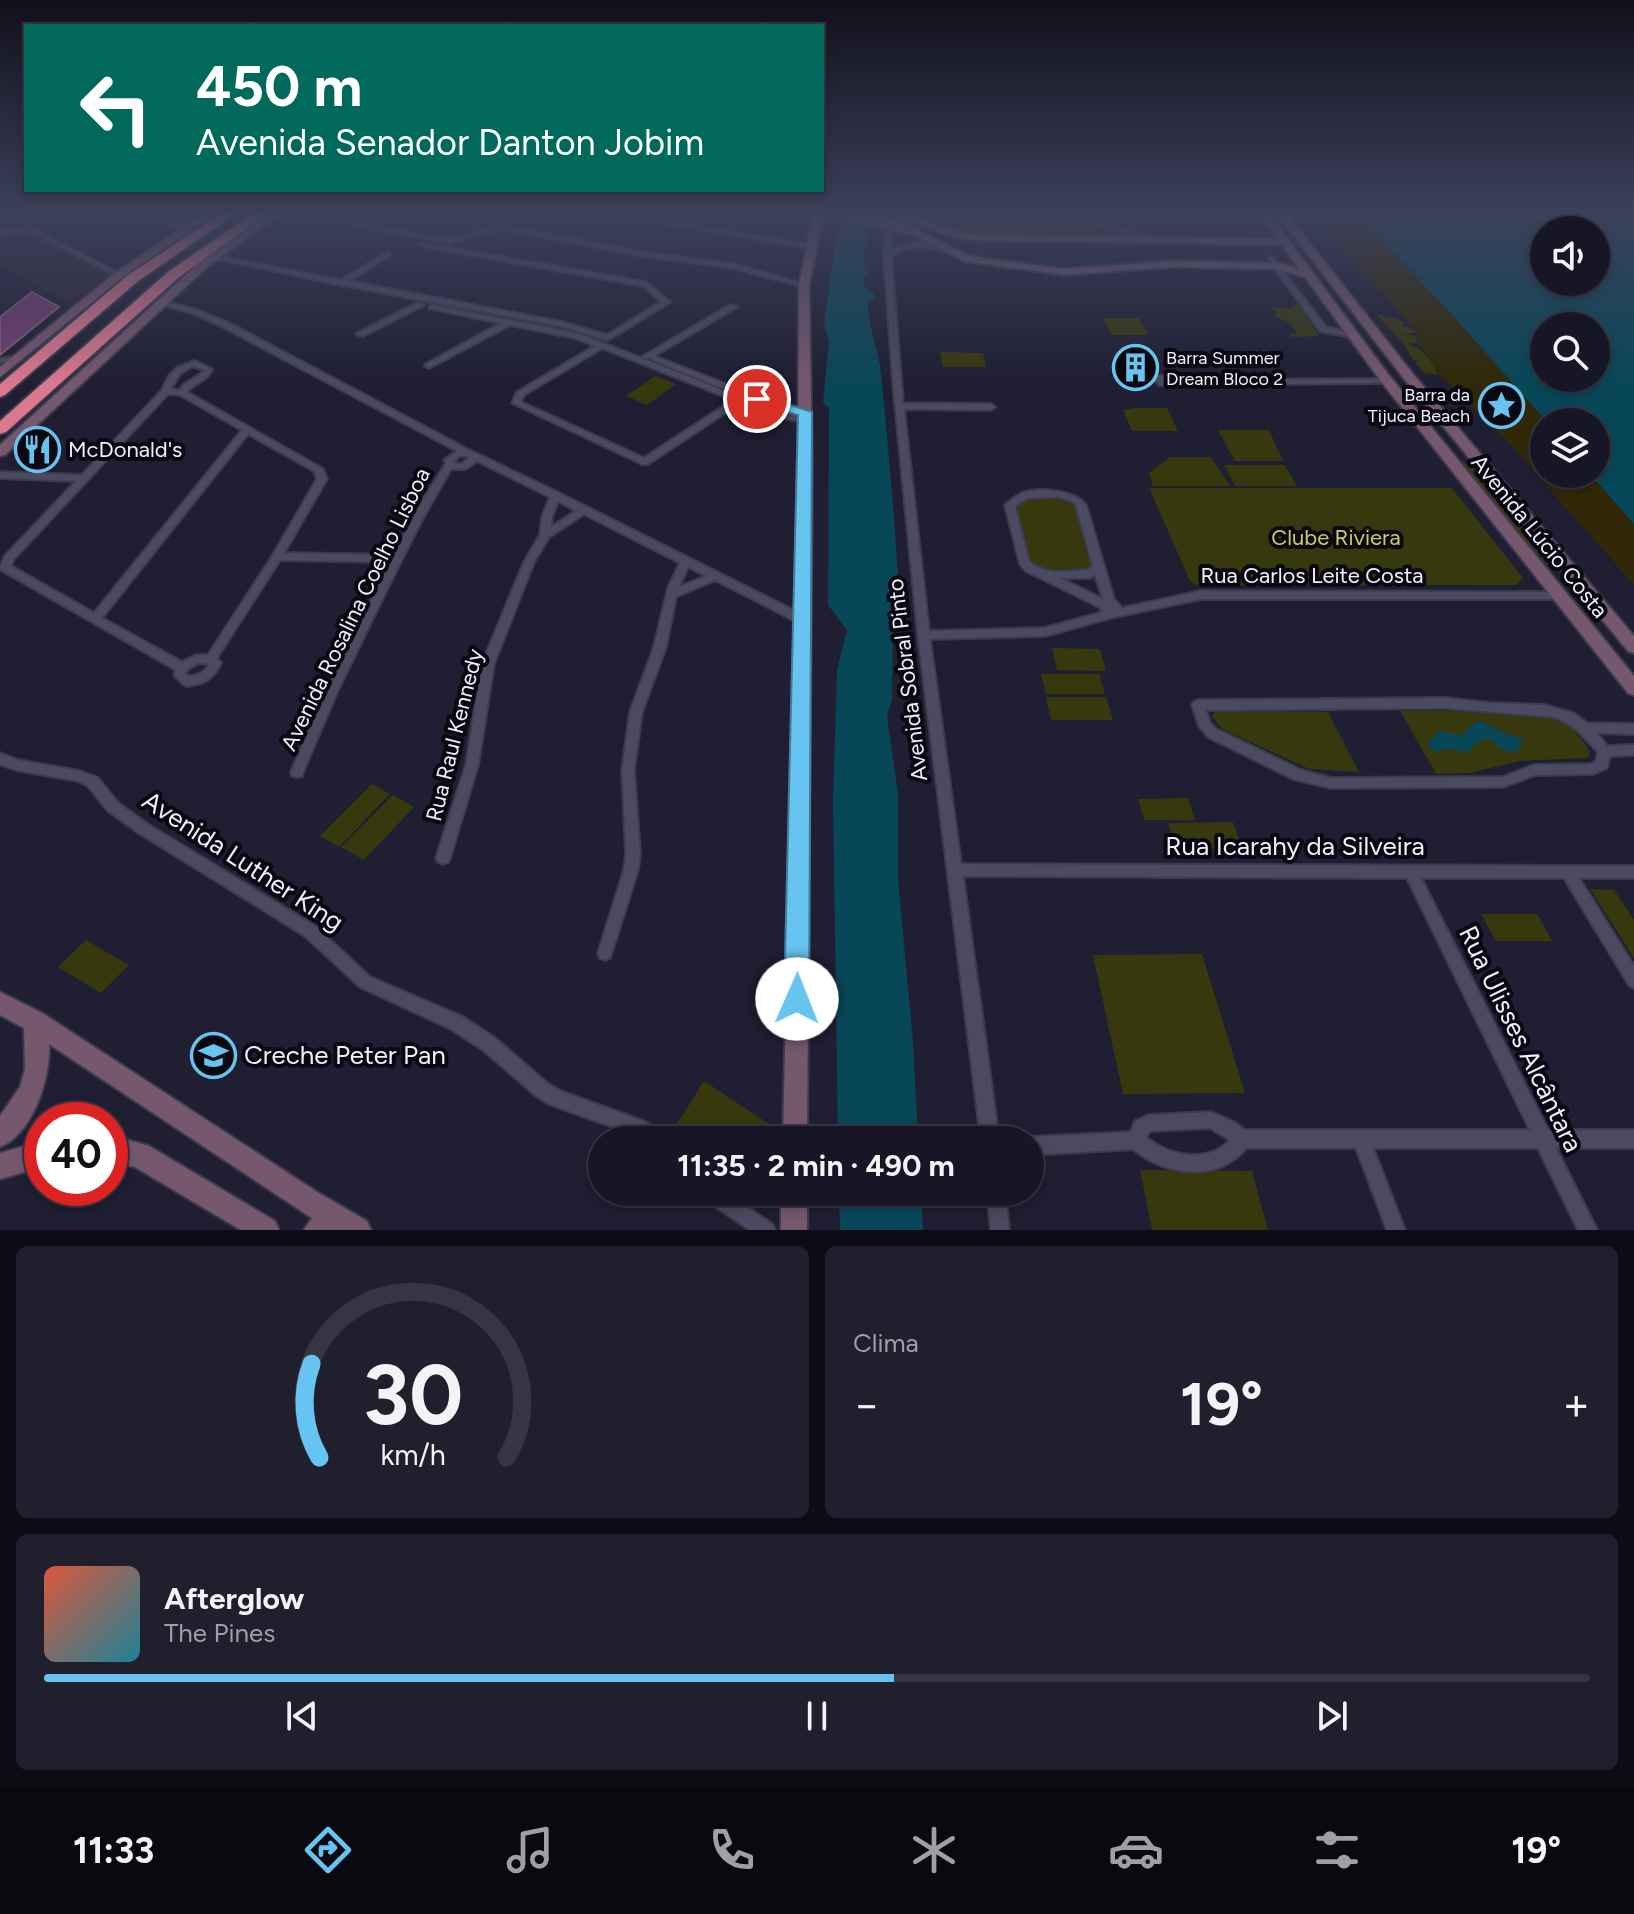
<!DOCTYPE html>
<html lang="pt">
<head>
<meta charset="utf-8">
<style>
  :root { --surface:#171626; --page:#201f2e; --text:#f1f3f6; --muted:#9e9fa7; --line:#363543; --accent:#67c4f0 }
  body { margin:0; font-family:Figtree,sans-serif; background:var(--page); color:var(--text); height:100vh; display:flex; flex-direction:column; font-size:30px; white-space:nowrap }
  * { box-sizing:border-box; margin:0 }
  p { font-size:26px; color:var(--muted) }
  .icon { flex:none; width:44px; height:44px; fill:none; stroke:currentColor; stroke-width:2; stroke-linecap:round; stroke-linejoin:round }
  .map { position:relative; height:1230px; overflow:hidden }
  .sheet { display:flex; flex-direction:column; gap:16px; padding:16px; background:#0d0c15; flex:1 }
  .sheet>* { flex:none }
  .banner { position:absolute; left:24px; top:24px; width:800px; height:168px; border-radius:0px; box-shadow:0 4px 12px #0003,0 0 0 2px var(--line); background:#00695c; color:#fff; overflow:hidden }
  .controls { position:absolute; left:1530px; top:216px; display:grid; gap:16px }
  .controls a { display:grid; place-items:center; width:80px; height:80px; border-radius:50%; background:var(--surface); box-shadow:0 4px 12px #0003,0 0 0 2px var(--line); font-size:40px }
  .speed { position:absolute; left:24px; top:1102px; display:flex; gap:16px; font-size:40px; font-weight:700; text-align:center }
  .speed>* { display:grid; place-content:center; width:104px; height:104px; border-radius:50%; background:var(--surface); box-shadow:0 4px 12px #0003,0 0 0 2px var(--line); line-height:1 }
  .speed .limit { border:12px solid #d22; background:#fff; color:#111 }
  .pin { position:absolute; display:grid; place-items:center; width:68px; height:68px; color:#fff; margin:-34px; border:4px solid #fff; border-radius:50%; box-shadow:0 2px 8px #0007 }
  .me { position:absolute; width:88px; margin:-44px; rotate:1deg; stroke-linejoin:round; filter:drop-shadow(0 0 6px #0008) }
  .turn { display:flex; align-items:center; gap:28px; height:168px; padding:0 40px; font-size:36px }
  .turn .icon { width:104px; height:104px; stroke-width:2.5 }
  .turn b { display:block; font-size:56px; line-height:68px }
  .big { font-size:60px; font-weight:700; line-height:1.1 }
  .sheet .card { flex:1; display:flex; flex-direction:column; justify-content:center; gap:12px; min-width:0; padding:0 28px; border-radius:12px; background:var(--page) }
  .sheet .dial { align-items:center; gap:0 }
  .dial svg { height:208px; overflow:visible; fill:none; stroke:var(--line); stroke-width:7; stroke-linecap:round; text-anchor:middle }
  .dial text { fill:var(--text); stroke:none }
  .song { display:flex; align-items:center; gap:24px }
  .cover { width:96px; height:96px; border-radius:12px; background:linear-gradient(135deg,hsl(10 70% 55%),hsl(190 70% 35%)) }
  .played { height:8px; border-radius:4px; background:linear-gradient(90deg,var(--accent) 55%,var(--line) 55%) }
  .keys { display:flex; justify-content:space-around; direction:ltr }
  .heat { display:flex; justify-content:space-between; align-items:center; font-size:44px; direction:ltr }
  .sheet .tiles { flex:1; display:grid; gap:16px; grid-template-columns:1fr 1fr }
  .card:last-child { grid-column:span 2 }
  .trip { position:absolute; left:588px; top:1126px; width:456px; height:80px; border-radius:40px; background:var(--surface); box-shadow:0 4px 12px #0003,0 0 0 2px var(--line); font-weight:700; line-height:80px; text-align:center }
  .dock { display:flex; height:128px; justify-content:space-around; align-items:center; background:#09090f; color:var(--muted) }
  .dock .icon { width:56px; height:56px }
  .dock .current { color:var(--accent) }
  .dock b { font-size:36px; color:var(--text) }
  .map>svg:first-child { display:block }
  .commercial { fill:#2d2433 }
  .green { fill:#37380d }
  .sand { fill:#302806 }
  .water { fill:#084758; fill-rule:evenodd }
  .building { fill:#733c73; stroke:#776376; stroke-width:2 }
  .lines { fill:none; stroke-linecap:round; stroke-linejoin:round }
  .street-casing { stroke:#3c3b4c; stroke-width:4 }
  .secondary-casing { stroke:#3c3b4c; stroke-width:4 }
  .highway-casing { stroke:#3c3b4c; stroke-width:4 }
  .street { fill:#4b4a61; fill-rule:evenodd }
  .secondary { fill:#76586e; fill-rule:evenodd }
  .highway { fill:#dc788e; fill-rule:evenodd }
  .secondary-bridge-casing { stroke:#3c3b4c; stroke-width:14; stroke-linecap:butt }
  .secondary-bridge { stroke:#76586e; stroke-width:11 }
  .route { fill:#67c4f0; stroke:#437f9c; stroke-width:2 }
  .labels { text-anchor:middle; stroke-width:8; stroke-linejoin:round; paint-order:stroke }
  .far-poi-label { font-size:18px; fill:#efeffd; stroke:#0a0912; text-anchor:start }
  .poi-label { font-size:22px; fill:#efeffd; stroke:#0a0912; text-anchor:start }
  .street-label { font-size:22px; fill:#efeffd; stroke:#0a0912 }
  .park-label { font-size:22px; fill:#cad05e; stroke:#0a0912 }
  .near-street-label { font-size:26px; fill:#efeffd; stroke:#0a0912 }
  .near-poi-label { font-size:26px; fill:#efeffd; stroke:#0a0912; text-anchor:start }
</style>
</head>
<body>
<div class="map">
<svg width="1634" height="1230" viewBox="0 0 1634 1230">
  <rect width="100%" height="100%" fill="#1f1e32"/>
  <!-- commercial -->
  <path class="commercial" d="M0 214H8L117 269 75 302H65L0 265Z"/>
  <!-- green -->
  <g class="green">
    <path d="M938 221 1084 225 1106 231 1105 235 1096 236 969 235 935 226Z"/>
    <path d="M1293 305H1300L1307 310 1306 316 1319 336 1291 337 1289 334 1298 333 1288 322 1276 317V311L1268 307 1291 309Z"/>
    <path d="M1376 314 1403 321V326L1413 329 1415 333 1403 334 1416 336 1417 343 1406 344C1420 345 1436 364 1437 375L1424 373 1415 363 1419 361 1413 360 1403 343Z"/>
    <path d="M1103 318H1139L1148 335H1111Z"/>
    <path d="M940 352 983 353 986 367H943Z"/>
    <path d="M655 376 676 384 647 405 626 396Z"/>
    <path d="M1135 408H1167L1178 431H1132L1123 410Z"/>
    <path d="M1218 430H1269L1283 461H1235Z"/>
    <path d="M1170 457H1211L1230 486H1153L1149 473Z"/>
    <path d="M1456 458 1478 470 1473 472 1501 506 1515 512 1553 566 1546 564C1516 528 1485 494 1456 458Z"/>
    <path d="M1224 465H1285L1297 486H1235Z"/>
    <path d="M1152 488H1452L1523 578 1517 585H1196L1190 581 1150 490Z"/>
    <path d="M1067 498 1074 503 1092 564 1086 569H1038L1029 561 1015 505 1023 499Z"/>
    <path d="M1052 648 1100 649 1106 671 1057 670Z"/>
    <path d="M1041 674H1099L1105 694H1046Z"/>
    <path d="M1046 697H1106L1113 720H1051Z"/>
    <path d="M1215 711 1328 712 1359 772 1309 769 1222 729 1212 717Z"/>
    <path d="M1400 711H1456L1561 719 1571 726 1590 751 1588 758 1521 761 1469 773 1436 774Z"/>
    <path d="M372 784 390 794 339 847 320 836Z"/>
    <path d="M393 795 414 807 364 860 341 847Z"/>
    <path d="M1188 798 1195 820H1144L1138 799Z"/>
    <path d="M1233 822 1242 849 1176 850 1168 823Z"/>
    <path d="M1590 889 1614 890 1634 920V958Z"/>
    <path d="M1481 914H1537L1552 941H1496Z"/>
    <path d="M86 940 129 965 101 993 58 967Z"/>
    <path d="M1202 954 1245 1093 1123 1094 1093 955Z"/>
    <path d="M704 1081 772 1126 764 1140H693L675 1127Z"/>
    <path d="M1140 1170 1252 1171 1268 1230H1152Z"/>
  </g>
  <!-- sand -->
  <path class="sand" d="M1313 214H1357L1446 308 1546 421 1544 422V474H1590L1634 524V585L1507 441 1439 374 1418 343V334Z"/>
  <!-- water -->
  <g class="water">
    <path d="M840 214H866L870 233 862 258 869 272 863 280 865 287 874 294 873 300 868 302C867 326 879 349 881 374 889 453 896 533 900 613L893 629 892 699 887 716 898 794V879L913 1041 918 1140H838L833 802 837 670 847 630 828 605 829 408 823 402 829 341 824 324Z"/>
    <path d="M1357 214H1634V524L1590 474H1596V422H1547L1446 308ZM1544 230H1596V282H1544ZM1544 326H1596V378H1544Z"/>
    <path d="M1476 721C1493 723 1502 737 1520 737L1523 740 1517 752 1505 751 1488 739 1476 742 1469 753 1450 748 1435 752 1427 745 1438 731 1462 735Z"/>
    <path d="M839 1192H921L923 1230H840Z"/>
  </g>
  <!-- building -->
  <g class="building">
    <path d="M32 292 59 307 0 355V317Z"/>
    <path d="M1144 358 1151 377H1126L1117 359Z"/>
  </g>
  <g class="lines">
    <defs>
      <g id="street">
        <path d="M139 214C153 214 164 222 178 223 185 223 191 221 197 223L176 227Z"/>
        <path d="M363 214H369L362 224 448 239 501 225 643 252 733 264 808 285 804 287 733 268 643 256 501 229 448 243 356 226 355 225Z"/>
        <path d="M607 214H622L810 244 813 246 810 248Z"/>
        <path d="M887 214H893L891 250C910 240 930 240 948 250L945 252C924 246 909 243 891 257L903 403 991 404 995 407 991 410 904 409 929 631 1045 628 1103 612 1099 607 1026 571 1020 564 1005 505C1010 501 1016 496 1022 493 1038 487 1075 490 1086 505L1114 599 1122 608 1201 591 1564 592 1565 595 1560 599H1201L1110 618 1045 636 930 639 961 864 1634 866V878H1579L1634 966V988L1629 985 1564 878H1421L1548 1130H1634V1148H1556L1597 1230H1578L1538 1148H1373L1405 1230H1387L1356 1148H1246C1218 1183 1165 1176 1133 1149L1030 1155V1140H1024L1030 1137 1131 1132 1135 1121 1149 1115 1211 1112 1234 1122 1245 1130H1530L1407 878 963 876 999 1140H981L918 635 894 393 884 258ZM1059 497 1074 502 1076 506 1093 566 1087 570C1067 571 1045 576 1029 561L1015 506 1028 498ZM1095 575 1103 599 1060 578H1090ZM1210 1128 1230 1140C1208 1164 1168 1156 1146 1137L1150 1131Z"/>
        <path d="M931 214 1084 219 1159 239 1156 241 1084 223 929 217 928 216Z"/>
        <path d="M29 227 121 274 123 275 117 276 28 231 0 234V230Z"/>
        <path d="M422 243 646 282 670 302 608 340 561 326 341 285 209 257 212 255 341 280 388 252 390 253V255L349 281 562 322 607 335 661 302 644 286 420 246V244Z"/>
        <path d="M1268 257H1272L1326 327 1356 334V338L1320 331 1268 259Z"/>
        <path d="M160 300 197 310 229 323 469 450 559 493 807 617 809 620 807 623H799L715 580 676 597 666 647 642 712 634 770 640 853 638 870 610 958 605 960 600 958 598 953 624 870 626 853 622 770 630 712 654 647 668 588 680 563 584 514 549 537 534 562 494 664 478 765 450 858 448 862 443 864 438 862 436 858 466 765 482 664 524 562 540 535 542 517 550 497 477 461 466 469H451L423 518 395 573 338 690 303 772 302 776 297 777 292 776 291 772 326 690 390 562 280 560 217 658 221 663C214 679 204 684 187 686L183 684 174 675 176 670 1 570 0 567 5 556 76 481 0 478V472L82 475 162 390 169 376 178 367 195 361 212 369C208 381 194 383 187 392L323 469 327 479 284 553 393 555 423 500 446 463 444 460 457 451 223 327 192 313 160 304ZM192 366 204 370 202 373 183 385 180 390 171 389 180 374ZM168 394 180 395 242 430 94 613 11 566 13 560ZM248 434 314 471 317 479 273 555 208 655H196L182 662 102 618ZM460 456H467L469 458 461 464 455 463 454 461ZM558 501 576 511 551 527 552 517ZM688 567 706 576 679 587ZM198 663 209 664C205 672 198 676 189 676L186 674 187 670Z"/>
        <path d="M417 303 424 305 363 336 356 334Z"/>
        <path d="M430 305 580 334 771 409 807 418 808 420 804 423 765 413 740 403 648 464H642L512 403 517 392 595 346 575 338 510 325 429 368 425 366 426 364 501 323 433 309H430ZM602 348 733 400 644 458 521 402 524 395Z"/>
        <path d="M730 305 737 307 654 356 760 397 808 410V414L805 415 754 401 652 360V357L646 359 642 357Z"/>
        <path d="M20 355H23V359L0 363V359Z"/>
        <path d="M1177 375H1180L1183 380 1387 379 1391 381 1387 383 1162 385H1159L1154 378 1158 376Z"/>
        <path d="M1445 698 1489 703 1544 705 1573 713 1587 723 1634 724V734L1597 733 1607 746 1634 745V755L1610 756 1607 768 1593 774 1535 775 1503 787 1331 788 1293 779 1208 737 1199 726 1192 705 1194 702 1198 700ZM1445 708 1555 717 1575 728 1598 752 1596 761 1591 764 1534 765 1503 777 1331 778 1301 770 1216 729 1210 723 1206 710Z"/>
        <path d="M0 753 18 760 80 771 98 778 118 803 149 825 315 926 370 977 463 1017 495 1038 547 1083 560 1091 643 1121 667 1134 670 1140H644L633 1134 549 1104 535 1095 483 1050 451 1029 360 987 305 936 139 833 108 811 88 786 78 781 16 770 0 764Z"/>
        <path d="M700 1192H725L772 1224 775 1230H750L703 1198Z"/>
        <path d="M987 1192H1005L1009 1230H991Z"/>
      </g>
      <g id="secondary">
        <path d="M203 214H214L123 277 0 377V367L115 273Z"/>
        <path d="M270 214H281L208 266 5 455 0 456V445L200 262Z"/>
        <path d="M813 214H823L809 285 812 455 807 1140H783L798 455 799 285Z"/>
        <path d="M890 214C917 214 943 229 970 234L1278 239 1259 214H1269L1388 374 1634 676V695L1628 693 1380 380 1305 277 1278 269 1174 267 1063 275 964 261 903 229 911 227 970 256 1063 269 1174 261 1278 263 1299 269 1282 245 970 240 946 235Z"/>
        <path d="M1277 214H1287L1413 374 1634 636V653L1628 651 1405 380Z"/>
        <path d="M0 992 42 1013 317 1192 367 1221 371 1230H304L312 1218 49 1044C51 1077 33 1134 0 1147V1116L20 1087 25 1069 24 1028 0 1015Z"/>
        <path d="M110 1135 149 1146 275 1221 279 1230H241L135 1167 110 1161Z"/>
        <path d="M42 1141V1167L0 1179V1153Z"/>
        <rect x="781" y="1192" width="26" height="38"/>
      </g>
      <g id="highway">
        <path d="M221 214H235L138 281 5 395 0 397V384L128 275Z"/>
        <path d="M252 214H266L178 278 6 432 0 434V421L168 272Z"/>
      </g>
    </defs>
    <!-- street casing -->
    <use href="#street" class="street-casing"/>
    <!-- secondary casing -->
    <use href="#secondary" class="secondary-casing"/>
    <!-- highway casing -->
    <use href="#highway" class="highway-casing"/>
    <!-- street -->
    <use href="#street" class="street"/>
    <!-- secondary -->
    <use href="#secondary" class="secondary"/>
    <!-- highway -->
    <use href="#highway" class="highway"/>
    <defs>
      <path id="secondary-bridge" d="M848 214 908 229"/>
    </defs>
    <!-- secondary-bridge casing -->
    <use href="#secondary-bridge" class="secondary-bridge-casing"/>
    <!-- secondary-bridge -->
    <use href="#secondary-bridge" class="secondary-bridge"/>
  </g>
  <!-- sky -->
  <linearGradient id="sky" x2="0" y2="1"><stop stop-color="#11101c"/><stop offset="0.55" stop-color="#3c415a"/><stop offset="1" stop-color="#3c415a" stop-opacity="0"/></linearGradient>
  <rect width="1634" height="386" fill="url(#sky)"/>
  <!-- route -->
  <path class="route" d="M757 395 812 412 809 999 806 1008 797 1011 788 1008 784 999 798 415 752 402 750 399Z"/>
  <!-- icons -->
  <defs>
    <symbol id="building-ring" viewBox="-11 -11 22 22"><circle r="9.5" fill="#0a0912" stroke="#67c4f0" stroke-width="1.5"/><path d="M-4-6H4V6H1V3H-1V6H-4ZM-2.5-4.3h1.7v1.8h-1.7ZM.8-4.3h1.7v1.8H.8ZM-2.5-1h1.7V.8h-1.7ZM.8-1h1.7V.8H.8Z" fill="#67c4f0"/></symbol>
    <symbol id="sight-ring" viewBox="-11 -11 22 22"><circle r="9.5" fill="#0a0912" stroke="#67c4f0" stroke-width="1.5"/><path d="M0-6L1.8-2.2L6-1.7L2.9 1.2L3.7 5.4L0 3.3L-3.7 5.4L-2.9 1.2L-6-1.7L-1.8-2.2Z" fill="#67c4f0"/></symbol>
    <symbol id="restaurant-ring" viewBox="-11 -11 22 22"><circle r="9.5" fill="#0a0912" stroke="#67c4f0" stroke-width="1.5"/><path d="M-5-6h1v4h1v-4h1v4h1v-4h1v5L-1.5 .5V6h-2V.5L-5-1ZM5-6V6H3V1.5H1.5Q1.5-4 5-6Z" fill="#67c4f0"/></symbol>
    <symbol id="school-ring" viewBox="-11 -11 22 22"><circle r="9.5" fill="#0a0912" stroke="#67c4f0" stroke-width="1.5"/><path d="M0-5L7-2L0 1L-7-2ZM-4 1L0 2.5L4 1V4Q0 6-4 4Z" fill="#67c4f0"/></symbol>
  </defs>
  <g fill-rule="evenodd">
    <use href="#building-ring" x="1110" y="342" width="51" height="51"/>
    <use href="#sight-ring" x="1476" y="380" width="51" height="51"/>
    <use href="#restaurant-ring" x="12" y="424" width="51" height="51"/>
    <use href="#school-ring" x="188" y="1030" width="51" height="51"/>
  </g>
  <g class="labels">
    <!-- far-poi labels -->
    <g class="far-poi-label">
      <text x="1166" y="364">Barra Summer<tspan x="1166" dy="21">Dream Bloco 2</tspan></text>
      <text x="1470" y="401" text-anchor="end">Barra da<tspan x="1470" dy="21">Tijuca Beach</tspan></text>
    </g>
    <!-- poi labels -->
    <g class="poi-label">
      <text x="68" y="457">McDonald's</text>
    </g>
    <!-- street labels -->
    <g class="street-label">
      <text transform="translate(1540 536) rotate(51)" y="8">Avenida Lúcio Costa</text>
      <text x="1312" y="583">Rua Carlos Leite Costa</text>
      <text transform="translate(355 609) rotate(-64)" y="8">Avenida Rosalina Coelho Lisboa</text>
      <text transform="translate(907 680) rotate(-97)" y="8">Avenida Sobral Pinto</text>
      <text transform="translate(454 735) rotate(-76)" y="8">Rua Raul Kennedy</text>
    </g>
    <!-- park labels -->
    <g class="park-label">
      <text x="1336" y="545">Clube Riviera</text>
    </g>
    <!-- near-street labels -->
    <g class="near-street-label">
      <text x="1295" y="855">Rua Icarahy da Silveira</text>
      <text transform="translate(243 861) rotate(33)" y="9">Avenida Luther King</text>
      <text transform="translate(1521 1039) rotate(64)" y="9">Rua Ulisses Alcântara</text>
    </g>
    <!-- near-poi labels -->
    <g class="near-poi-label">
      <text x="244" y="1064">Creche Peter Pan</text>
    </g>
  </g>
</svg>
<div class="controls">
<a><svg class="icon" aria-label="sound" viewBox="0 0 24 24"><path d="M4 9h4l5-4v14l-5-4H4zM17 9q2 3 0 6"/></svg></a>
<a><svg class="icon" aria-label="search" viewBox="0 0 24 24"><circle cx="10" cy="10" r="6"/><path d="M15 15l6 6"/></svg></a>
<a><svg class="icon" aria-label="layers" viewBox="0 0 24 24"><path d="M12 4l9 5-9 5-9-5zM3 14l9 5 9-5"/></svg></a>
</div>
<div class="speed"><div class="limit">40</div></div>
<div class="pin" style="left:757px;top:399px;background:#d93025"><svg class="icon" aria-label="arrive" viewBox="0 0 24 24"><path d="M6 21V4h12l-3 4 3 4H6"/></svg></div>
<svg class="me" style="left:797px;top:999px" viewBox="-20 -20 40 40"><circle r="19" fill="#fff"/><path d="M0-13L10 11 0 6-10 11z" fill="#67c4f0"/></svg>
<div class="trip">11:35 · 2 min · 490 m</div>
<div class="banner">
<div class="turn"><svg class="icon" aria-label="left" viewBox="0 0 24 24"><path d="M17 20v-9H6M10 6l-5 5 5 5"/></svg><div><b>450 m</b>Avenida Senador Danton Jobim</div></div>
</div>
</div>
<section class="sheet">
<div class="tiles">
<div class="card dial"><svg viewBox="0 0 100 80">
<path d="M14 69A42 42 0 1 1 86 69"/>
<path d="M14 69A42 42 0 0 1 11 33" stroke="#67c4f0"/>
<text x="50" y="56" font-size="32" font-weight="700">30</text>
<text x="50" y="72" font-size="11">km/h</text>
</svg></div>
<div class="card"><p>Clima</p>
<div class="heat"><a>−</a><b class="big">19°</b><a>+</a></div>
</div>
<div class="card">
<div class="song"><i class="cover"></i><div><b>Afterglow</b><p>The Pines</p></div></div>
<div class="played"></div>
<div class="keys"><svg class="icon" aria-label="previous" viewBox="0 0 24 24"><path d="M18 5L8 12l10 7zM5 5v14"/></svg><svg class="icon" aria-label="pause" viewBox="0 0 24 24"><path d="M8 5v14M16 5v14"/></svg><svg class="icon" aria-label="next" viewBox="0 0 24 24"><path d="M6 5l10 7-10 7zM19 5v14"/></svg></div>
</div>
</div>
</section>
<nav class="dock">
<b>11:33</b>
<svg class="icon current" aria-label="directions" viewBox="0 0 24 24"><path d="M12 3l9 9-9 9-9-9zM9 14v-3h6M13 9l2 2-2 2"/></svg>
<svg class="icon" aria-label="music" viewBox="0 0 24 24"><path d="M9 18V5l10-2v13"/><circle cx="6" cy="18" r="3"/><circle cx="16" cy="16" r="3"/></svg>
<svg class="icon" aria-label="phone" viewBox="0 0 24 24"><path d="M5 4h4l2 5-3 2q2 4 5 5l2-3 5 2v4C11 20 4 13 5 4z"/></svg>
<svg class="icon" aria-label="climate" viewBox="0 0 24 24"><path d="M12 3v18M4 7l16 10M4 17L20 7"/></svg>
<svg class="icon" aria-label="car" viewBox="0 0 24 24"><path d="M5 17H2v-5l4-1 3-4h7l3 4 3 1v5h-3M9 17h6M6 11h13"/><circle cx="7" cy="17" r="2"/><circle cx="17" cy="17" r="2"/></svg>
<svg class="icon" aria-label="filters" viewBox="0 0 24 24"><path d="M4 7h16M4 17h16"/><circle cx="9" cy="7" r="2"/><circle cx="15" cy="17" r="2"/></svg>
<b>19°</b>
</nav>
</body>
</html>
